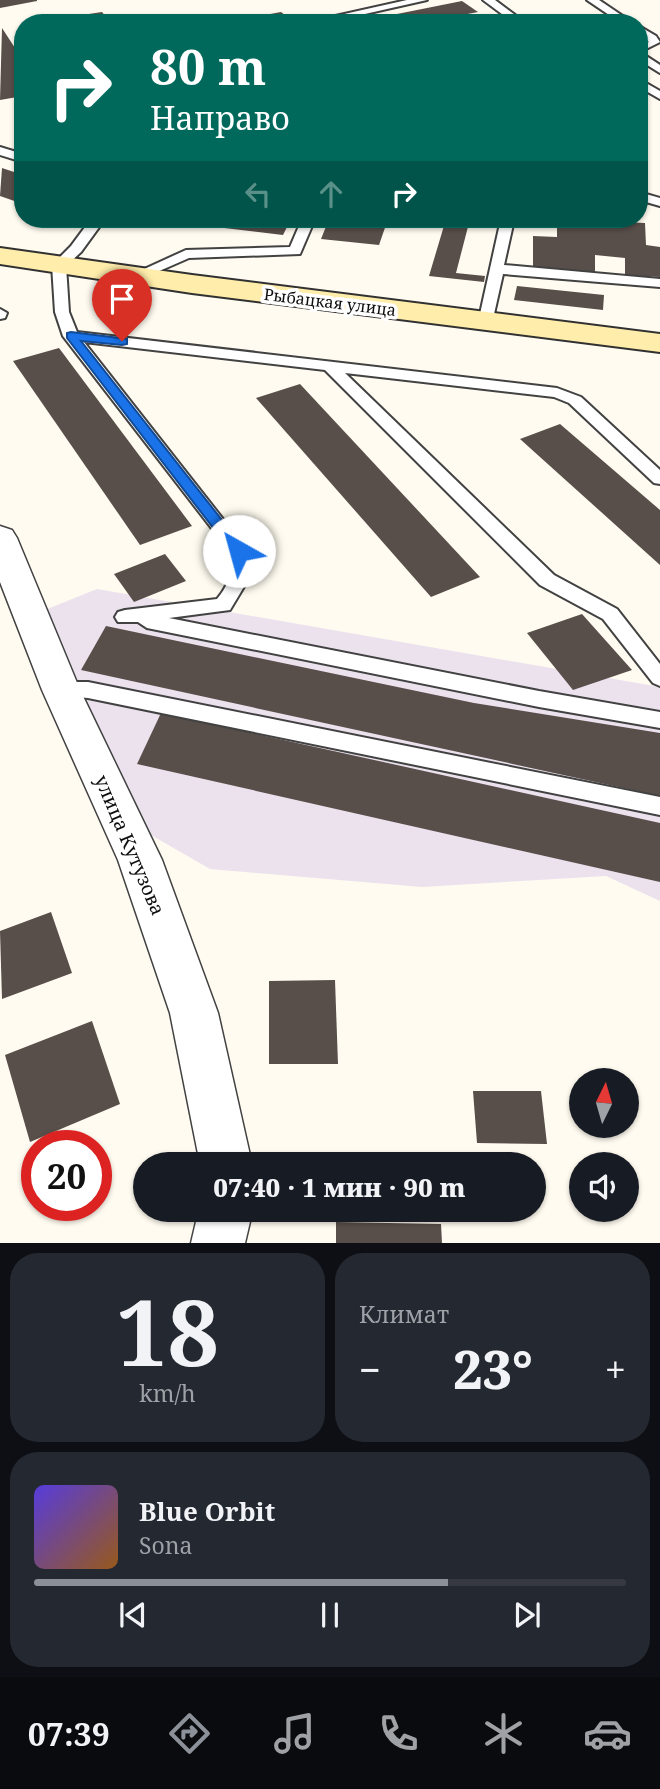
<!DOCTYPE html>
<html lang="ru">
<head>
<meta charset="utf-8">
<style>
  :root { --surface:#171b24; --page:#242831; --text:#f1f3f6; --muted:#9ea1a6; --line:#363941; --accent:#8c9099 }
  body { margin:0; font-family:"Noto Serif",serif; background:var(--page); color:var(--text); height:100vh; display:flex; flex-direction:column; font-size:26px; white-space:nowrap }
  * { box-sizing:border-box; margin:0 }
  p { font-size:23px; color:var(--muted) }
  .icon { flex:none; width:38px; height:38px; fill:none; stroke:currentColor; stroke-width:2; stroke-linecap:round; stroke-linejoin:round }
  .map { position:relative; height:1243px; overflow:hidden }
  .drawer { display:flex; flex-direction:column; gap:10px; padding:10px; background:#0d0f14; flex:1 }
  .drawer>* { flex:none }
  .guide { position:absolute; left:14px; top:14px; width:634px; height:214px; border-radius:28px; box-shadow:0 2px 5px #0004; background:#00695c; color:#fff; overflow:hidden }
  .needle { width:46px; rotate:5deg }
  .fabs { position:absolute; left:569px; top:1068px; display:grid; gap:14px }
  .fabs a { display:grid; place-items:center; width:70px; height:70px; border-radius:50%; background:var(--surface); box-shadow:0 2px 5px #0004; font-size:35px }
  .speed { position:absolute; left:21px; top:1130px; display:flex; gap:14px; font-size:35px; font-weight:700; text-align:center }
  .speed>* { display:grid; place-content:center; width:91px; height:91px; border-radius:50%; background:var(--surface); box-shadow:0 2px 5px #0004; line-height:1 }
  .speed .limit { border:10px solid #d22; background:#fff; color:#111 }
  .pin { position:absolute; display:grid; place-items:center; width:60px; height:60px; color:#fff; margin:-72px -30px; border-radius:50% 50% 50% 0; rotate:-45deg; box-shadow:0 0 7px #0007 }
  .pin .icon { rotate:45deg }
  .me { position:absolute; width:77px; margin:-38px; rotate:322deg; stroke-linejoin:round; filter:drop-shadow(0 0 5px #0008) }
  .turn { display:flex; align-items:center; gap:24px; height:147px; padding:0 21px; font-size:32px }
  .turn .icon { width:91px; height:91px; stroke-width:2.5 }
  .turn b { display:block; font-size:49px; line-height:60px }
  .lanes { display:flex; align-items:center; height:66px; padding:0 21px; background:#0003; justify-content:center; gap:35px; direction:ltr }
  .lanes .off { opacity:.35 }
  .big { font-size:52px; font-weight:800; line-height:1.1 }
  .drawer .card { flex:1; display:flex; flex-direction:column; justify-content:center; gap:10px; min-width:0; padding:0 24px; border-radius:28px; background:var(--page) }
  .drawer .dial { align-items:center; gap:0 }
  .dial b { font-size:91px; line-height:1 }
  .song { display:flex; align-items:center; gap:21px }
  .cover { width:84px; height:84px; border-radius:10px; background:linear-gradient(135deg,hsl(250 70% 55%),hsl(30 70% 35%)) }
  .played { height:7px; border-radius:4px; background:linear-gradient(90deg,var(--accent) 70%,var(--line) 70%) }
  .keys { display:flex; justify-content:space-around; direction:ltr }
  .heat { display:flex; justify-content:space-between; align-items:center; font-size:38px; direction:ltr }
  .drawer .tiles { flex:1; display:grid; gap:10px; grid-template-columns:1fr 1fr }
  .card:last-child { grid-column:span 2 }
  .trip { position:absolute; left:133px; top:1152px; width:413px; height:70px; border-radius:35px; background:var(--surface); box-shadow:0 2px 5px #0004; font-weight:800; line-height:70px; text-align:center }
  .dock { display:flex; height:112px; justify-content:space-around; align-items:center; background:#090b0e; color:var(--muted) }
  .dock .icon { width:49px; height:49px }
  .dock .current { color:var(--accent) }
  .dock b { font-size:32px; color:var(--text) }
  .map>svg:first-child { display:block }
  .industrial { fill:#ebe2ee }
  .building { fill:#584e4a }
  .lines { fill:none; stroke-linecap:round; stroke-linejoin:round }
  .lane-casing { stroke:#424242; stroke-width:4 }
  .street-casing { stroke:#424242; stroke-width:3 }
  .secondary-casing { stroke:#313131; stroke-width:4 }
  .lane { fill:#fff; fill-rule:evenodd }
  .street { fill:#fff; fill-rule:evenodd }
  .secondary { fill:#ffedab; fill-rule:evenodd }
  .route { fill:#1a73e8; stroke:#114b97; stroke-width:2 }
  .labels { text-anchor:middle; stroke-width:7; stroke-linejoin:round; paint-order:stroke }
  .far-street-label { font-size:16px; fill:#0f0f0f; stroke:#fff }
  .street-label { font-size:19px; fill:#0f0f0f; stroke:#fff }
</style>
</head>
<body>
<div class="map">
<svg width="660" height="1243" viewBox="0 0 660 1243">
  <rect width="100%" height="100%" fill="#fffbf0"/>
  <!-- industrial -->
  <path class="industrial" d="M97 589 660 687V901L606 876 422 887 210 869 99 805 15 622Z"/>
  <!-- building -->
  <g class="building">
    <path d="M0 0H37V1L0 8Z"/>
    <path d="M462 1 478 12 421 23H352Z"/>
    <path d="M102 12 111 23H43V21Z"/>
    <path d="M281 12 290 19 255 23 249 18Z"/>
    <path d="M2 28 15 48 23 47V96L0 100Z"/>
    <path d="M2 168 23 175V204L0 196Z"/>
    <path d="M148 219H291L283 235Z"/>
    <path d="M329 219H388L379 245 321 239Z"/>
    <path d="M446 219H470L456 273 485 276 484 282 429 276Z"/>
    <path d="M557 219 645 223 646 245 660 247V277L625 275V258L595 255V272L533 267V236L557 237Z"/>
    <path d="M517 286 604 295 603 310 514 300Z"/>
    <path d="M59 348 192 526 140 545 13 361Z"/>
    <path d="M300 384 480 577 431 597 256 398Z"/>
    <path d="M560 424 660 510V565L520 439Z"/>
    <path d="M165 554 186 581 134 602 114 574Z"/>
    <path d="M582 614 632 670 573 690 527 633Z"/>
    <path d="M106 626 474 703 660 733V796L81 670Z"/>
    <path d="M161 713 660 823V882L137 764Z"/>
    <path d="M51 912 72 973 2 999 0 931Z"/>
    <path d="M335 980 338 1064H269V981Z"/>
    <path d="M92 1021 120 1104 30 1142 5 1055Z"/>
    <path d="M473 1091H541L547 1144 477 1143Z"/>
    <path d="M336 1222 441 1224 442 1243H336Z"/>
  </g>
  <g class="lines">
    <defs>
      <g id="lane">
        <path d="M407 0H427L325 23H304Z"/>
        <path d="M483 0H495L526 23H514Z"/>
        <path d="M587 0H599L633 23H621Z"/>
        <path d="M639 26 656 36 660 42 640 52 660 65V73L639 60V45L649 42 639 34Z"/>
        <path d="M639 79 660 91V99L639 87Z"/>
        <path d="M0 147 23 154V162L0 155Z"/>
        <path d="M639 192 660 198V206L639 200Z"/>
        <path d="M91 219H105L81 252 66 266 69 312 77 332 557 388 581 397 660 470V484L654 483 569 403 554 397 345 373 554 575 617 609 660 664V686L653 683 603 619 540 585 325 370 84 342 248 551V580L230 610 169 618 539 691 660 712V728L539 707 147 628 138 622H118L115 617 118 612 125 610 217 599C230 584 232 571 230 552L63 336 55 312 52 265 71 246Z"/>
        <path d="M302 219H315L300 254 189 258 141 279H131L129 276 186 250 290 247Z"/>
        <path d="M501 219 514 220 504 265 660 279V287L503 274 492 323 490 326H480L478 323Z"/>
        <path d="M0 309 7 313 5 318 0 319Z"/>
        <path d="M61 682H88L660 797V815L88 698 54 695 51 690 54 685Z"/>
      </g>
      <g id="street">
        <path d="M0 526 12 530 17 538 80 690 162 860 218 1013 252 1164H200L170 1013 118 860 42 690 0 582Z"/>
        <path d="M199 1209H253L245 1243H191Z"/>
      </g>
      <path id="secondary" d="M0 248 192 275 660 334V352L192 293 0 264Z"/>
    </defs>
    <!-- lane casing -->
    <use href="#lane" class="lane-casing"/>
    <!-- street casing -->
    <use href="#street" class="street-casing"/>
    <!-- secondary casing -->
    <use href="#secondary" class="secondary-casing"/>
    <!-- lane -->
    <use href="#lane" class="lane"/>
    <!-- street -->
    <use href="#street" class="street"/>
    <!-- secondary -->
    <use href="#secondary" class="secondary"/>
  </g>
  <!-- route -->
  <path class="route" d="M71 332 127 339V344L122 345 81 341 244 548 246 551 244 555H234L67 338V333Z"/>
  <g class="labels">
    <!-- far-street labels -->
    <g class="far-street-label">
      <text transform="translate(330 302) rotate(7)" y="6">Рыбацкая улица</text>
    </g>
    <!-- street labels -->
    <g class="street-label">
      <text transform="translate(130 845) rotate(67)" y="7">улица Кутузова</text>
    </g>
  </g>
</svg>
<div class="fabs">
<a><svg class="needle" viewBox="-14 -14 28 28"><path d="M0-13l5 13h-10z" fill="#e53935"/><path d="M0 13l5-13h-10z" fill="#9ea1a6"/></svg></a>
<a><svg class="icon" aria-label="sound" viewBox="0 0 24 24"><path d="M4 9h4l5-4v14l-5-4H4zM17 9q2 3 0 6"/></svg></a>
</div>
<div class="speed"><div class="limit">20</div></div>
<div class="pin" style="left:122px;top:341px;background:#d93025"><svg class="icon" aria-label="arrive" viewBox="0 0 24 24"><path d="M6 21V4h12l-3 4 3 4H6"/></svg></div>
<svg class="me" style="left:239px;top:551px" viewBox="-20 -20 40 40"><circle r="19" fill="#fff"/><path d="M0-13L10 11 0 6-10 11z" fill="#1a73e8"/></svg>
<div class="trip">07:40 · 1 мин · 90 m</div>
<div class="guide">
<div class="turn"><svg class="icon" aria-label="right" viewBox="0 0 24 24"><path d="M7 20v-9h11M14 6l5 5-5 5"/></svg><div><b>80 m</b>Направо</div></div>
<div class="lanes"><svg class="icon off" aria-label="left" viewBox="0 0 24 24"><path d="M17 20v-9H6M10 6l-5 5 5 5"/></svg><svg class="icon off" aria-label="ahead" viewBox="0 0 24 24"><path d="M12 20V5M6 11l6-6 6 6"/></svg><svg class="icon" aria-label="right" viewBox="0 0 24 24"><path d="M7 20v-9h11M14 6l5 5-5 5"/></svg></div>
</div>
</div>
<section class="drawer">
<div class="tiles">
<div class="card dial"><b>18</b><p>km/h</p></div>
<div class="card"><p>Климат</p>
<div class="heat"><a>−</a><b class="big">23°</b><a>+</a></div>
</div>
<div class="card">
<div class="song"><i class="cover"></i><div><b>Blue Orbit</b><p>Sona</p></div></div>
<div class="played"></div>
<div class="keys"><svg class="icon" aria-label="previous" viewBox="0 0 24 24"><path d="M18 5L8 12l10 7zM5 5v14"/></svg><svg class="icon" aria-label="pause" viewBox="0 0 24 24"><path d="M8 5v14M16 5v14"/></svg><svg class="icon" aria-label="next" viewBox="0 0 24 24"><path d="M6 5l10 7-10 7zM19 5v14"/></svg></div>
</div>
</div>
</section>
<nav class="dock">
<b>07:39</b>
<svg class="icon current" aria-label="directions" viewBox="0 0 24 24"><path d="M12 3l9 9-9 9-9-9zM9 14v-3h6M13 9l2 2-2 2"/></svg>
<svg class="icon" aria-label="music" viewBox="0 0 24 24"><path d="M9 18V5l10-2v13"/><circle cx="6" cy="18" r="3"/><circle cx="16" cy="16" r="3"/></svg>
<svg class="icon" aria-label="phone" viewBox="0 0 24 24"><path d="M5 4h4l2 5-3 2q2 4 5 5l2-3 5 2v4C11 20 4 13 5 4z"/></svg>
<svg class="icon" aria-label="climate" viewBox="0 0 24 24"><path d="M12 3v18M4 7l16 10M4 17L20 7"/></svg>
<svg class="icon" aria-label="car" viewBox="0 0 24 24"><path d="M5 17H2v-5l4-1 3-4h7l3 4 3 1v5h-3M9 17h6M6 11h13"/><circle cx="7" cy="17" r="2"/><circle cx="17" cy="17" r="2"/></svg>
</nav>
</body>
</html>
